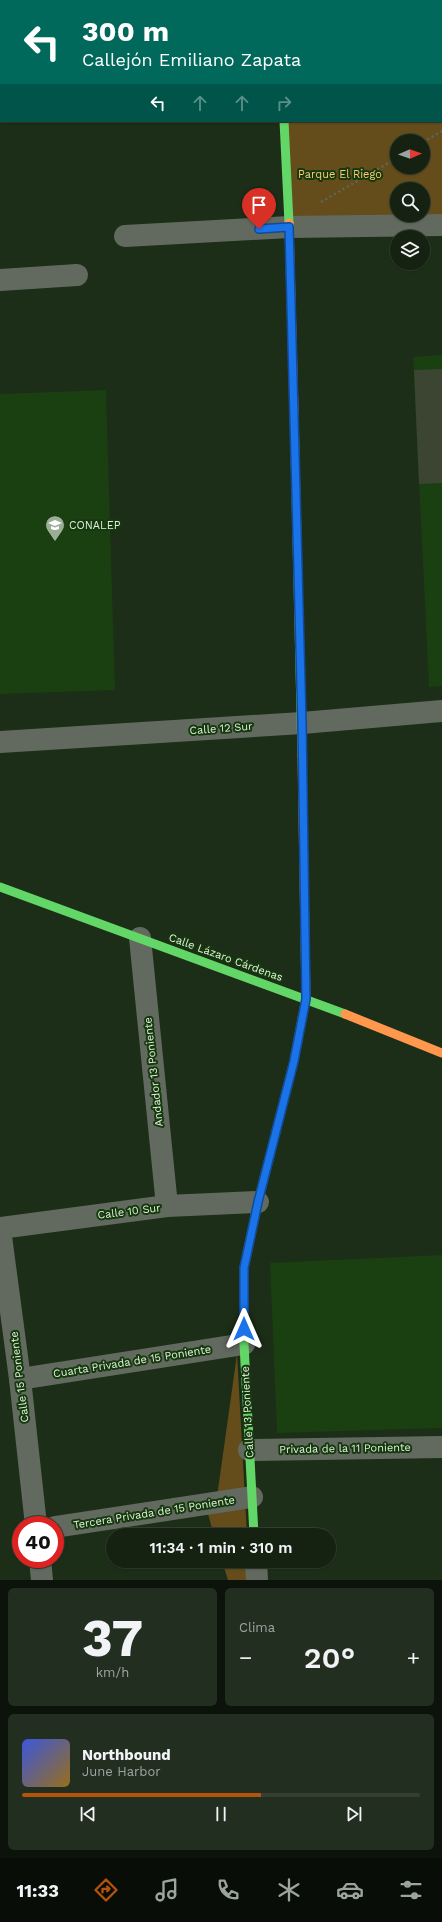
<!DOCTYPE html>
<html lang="es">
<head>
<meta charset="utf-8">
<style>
  :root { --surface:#152212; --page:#222f20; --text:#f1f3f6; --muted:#9da49f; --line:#343f32; --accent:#b45309 }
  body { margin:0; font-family:"Work Sans",sans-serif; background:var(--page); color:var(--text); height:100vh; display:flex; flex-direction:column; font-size:15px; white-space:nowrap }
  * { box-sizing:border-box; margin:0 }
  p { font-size:13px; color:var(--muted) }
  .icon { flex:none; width:22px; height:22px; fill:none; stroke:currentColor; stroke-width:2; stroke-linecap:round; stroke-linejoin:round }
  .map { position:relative; height:1580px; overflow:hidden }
  .panel { display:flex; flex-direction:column; gap:8px; padding:8px; background:#0c130a; flex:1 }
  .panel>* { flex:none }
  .banner { position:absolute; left:0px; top:0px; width:442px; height:122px; box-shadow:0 1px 3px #0004,0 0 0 1px var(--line); background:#00695c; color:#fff; overflow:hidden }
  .needle { width:26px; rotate:88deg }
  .controls { position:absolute; left:390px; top:134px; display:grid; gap:8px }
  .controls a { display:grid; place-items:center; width:40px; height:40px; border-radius:50%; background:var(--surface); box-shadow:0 1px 3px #0004,0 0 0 1px var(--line); font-size:20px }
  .speed { position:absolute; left:12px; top:1516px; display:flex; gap:8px; font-size:20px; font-weight:700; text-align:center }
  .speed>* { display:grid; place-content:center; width:52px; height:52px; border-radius:50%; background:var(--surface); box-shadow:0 1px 3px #0004,0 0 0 1px var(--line); line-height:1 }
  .speed .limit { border:6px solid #d22; background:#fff; color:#111 }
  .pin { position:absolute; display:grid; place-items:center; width:34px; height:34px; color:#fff; margin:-41px -17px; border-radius:50% 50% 50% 0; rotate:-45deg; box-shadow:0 0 4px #0007 }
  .pin .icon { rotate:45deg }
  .me { position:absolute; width:44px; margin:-22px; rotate:0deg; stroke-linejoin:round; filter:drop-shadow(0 0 3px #0008) }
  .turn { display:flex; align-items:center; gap:14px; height:84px; padding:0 16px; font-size:18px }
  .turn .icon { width:52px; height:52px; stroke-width:2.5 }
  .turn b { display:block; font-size:28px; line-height:34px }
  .lanes { display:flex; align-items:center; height:38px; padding:0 16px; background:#0003; justify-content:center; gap:20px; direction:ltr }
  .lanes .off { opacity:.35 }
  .big { font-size:30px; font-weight:600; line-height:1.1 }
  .panel .tile { flex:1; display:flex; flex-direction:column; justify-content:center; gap:6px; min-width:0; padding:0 14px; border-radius:6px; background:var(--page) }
  .panel .dial { align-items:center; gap:0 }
  .dial b { font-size:52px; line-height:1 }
  .song { display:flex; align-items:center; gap:12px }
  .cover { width:48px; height:48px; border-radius:6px; background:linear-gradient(135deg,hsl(230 70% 55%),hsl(40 70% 35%)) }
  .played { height:4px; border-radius:2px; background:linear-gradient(90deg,var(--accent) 60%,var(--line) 60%) }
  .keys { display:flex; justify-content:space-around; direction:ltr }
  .heat { display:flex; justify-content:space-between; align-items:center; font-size:22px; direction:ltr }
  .panel .tiles { flex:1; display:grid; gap:8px; grid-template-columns:1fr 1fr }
  .tile:last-child { grid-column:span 2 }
  .trip { position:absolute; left:106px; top:1528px; width:230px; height:40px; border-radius:20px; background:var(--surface); box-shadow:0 1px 3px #0004,0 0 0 1px var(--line); font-weight:600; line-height:40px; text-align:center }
  .tab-bar { display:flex; height:64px; justify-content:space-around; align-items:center; background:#080e07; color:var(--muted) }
  .tab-bar .icon { width:28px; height:28px }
  .tab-bar .active { color:var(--accent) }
  .tab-bar b { font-size:18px; color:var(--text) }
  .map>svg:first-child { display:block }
  .built { fill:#1a3f11 }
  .green { fill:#644d1b; fill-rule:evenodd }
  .building { fill:#3b4531 }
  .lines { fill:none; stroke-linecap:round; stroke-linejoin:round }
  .path { stroke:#5d685b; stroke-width:2.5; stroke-dasharray:2 3; stroke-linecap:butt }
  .street { stroke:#626a5f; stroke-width:22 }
  .fast { stroke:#63d668; stroke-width:9 }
  .slow { stroke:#ff974d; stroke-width:9 }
  .route-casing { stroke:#114b97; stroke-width:10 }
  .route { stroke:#1a73e8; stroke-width:7 }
  .labels { text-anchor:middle; stroke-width:4; stroke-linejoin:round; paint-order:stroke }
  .park-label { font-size:11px; fill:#fecb71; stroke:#16380e }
  .poi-label { font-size:11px; fill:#def2d9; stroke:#16380e; text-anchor:start }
  .street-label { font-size:11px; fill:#def2d9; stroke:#16380e }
</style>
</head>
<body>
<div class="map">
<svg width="442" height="1580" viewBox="0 0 442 1580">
  <rect width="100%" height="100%" fill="#1c2e18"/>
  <!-- built -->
  <g class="built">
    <path d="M442 355V686L429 687 413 357Z"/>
    <path d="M106 390 115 690 0 694V394Z"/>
    <path d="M442 1255V1428L277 1433 270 1263Z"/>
  </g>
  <!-- green -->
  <g class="green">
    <path d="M279 0H442V224L289 227 284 121H441V1ZM397 141H423V167H397ZM397 189H423V215H397Z"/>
    <path d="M237 1354 247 1535H214L208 1514 217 1497Z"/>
    <path d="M222 1561H248V1580H228Z"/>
  </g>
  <!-- building -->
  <path class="building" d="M442 369V483L419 484 414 370Z"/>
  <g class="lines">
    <!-- path -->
    <g class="path">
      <path d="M337 1 363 0"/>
      <path d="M441 67 442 68"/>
      <path d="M423 142 442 131"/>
      <path d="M321 202 397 158"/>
    </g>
    <!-- street -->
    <g class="street">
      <path d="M279 0V1"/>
      <path d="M0 79 1 78"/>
      <path d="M125 236 289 227 442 225"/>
      <path d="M0 280 77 275"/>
      <path d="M0 742 302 723 442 711"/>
      <path d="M140 938 167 1206"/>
      <path d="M0 1228 167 1206 258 1202"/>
      <path d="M0 1229 20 1379 36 1525"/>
      <path d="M20 1379 244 1344"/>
      <path d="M249 1450 442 1447"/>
      <path d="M55 1527 252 1497"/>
      <path d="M40 1559 42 1580"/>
      <path d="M256 1561 257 1580"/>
    </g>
    <!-- fast -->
    <g class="fast">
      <path d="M284 121 289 223"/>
      <path d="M294 410 302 755"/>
      <path d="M0 887 345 1014"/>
      <path d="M254 1535 244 1344V1268L258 1202 294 1061 302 1019"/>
    </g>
    <!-- slow -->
    <g class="slow">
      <path d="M289 223 294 410"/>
      <path d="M345 1014 442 1053"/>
      <path d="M302 1019 306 999 302 755"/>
    </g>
  </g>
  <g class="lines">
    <defs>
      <path id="route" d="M244 1329V1268L258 1202 294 1061 306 999 302 723 289 227 259 229"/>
    </defs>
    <!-- route casing -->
    <use href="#route" class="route-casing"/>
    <!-- route -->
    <use href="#route" class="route"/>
  </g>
  <!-- icons -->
  <defs>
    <symbol id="school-pin" viewBox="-11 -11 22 30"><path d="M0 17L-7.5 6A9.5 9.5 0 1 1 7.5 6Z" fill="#9aad95" stroke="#16380e"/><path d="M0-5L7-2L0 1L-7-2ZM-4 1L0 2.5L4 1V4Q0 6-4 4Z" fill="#fff"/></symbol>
  </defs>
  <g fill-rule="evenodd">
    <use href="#school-pin" x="44" y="514" width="22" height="30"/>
  </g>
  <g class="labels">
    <!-- park labels -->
    <g class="park-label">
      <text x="340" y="178">Parque El Riego</text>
    </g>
    <!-- poi labels -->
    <g class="poi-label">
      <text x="69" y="529">CONALEP</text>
    </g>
    <!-- street labels -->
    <g class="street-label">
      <text transform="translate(221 728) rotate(-4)" y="4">Calle 12 Sur</text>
      <text transform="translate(226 957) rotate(20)" y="4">Calle Lázaro Cárdenas</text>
      <text transform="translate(153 1072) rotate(-96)" y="4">Andador 13 Poniente</text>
      <text transform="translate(129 1211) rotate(-7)" y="4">Calle 10 Sur</text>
      <text transform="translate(132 1361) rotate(-9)" y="4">Cuarta Privada de 15 Poniente</text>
      <text transform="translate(19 1377) rotate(-97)" y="4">Calle 15 Poniente</text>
      <text transform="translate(247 1412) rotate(-93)" y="4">Calle 13 Poniente</text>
      <text transform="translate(345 1448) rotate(-1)" y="4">Privada de la 11 Poniente</text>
      <text transform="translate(154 1512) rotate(-9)" y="4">Tercera Privada de 15 Poniente</text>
    </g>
  </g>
</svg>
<div class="controls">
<a><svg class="needle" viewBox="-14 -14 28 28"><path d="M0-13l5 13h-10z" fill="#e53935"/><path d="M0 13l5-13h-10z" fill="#9da49f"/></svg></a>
<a><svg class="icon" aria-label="search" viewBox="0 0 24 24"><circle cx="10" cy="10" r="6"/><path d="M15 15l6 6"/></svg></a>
<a><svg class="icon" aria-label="layers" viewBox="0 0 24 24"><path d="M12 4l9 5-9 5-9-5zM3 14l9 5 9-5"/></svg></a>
</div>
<div class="speed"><div class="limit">40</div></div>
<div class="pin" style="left:259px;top:229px;background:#d93025"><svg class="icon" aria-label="arrive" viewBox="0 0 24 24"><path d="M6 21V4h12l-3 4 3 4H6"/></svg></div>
<svg class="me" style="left:244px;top:1329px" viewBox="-20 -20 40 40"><path d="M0-17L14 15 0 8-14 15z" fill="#1a73e8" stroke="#fff" stroke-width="4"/></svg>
<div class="trip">11:34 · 1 min · 310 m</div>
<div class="banner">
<div class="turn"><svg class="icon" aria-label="left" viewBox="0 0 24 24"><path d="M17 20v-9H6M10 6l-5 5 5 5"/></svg><div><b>300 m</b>Callejón Emiliano Zapata</div></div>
<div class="lanes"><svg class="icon" aria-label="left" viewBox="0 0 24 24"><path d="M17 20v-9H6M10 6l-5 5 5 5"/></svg><svg class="icon off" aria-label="ahead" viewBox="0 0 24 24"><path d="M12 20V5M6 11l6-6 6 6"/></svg><svg class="icon off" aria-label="ahead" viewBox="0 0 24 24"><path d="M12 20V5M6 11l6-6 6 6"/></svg><svg class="icon off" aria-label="right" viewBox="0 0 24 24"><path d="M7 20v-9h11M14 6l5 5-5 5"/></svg></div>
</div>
</div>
<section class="panel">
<div class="tiles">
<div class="tile dial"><b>37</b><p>km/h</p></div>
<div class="tile"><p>Clima</p>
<div class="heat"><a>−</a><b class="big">20°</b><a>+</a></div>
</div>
<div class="tile">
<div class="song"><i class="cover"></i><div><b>Northbound</b><p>June Harbor</p></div></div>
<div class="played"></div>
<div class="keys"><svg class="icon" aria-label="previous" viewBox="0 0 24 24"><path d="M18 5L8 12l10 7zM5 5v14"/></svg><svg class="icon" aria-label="pause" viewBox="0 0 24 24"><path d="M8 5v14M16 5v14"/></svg><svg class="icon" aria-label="next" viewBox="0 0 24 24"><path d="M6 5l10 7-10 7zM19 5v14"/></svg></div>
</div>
</div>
</section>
<nav class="tab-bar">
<b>11:33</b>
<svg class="icon active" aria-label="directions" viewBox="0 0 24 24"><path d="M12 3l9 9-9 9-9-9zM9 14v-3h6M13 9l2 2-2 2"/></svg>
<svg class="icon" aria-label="music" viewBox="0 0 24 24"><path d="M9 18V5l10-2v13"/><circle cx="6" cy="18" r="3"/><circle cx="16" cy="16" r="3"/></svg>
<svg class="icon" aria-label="phone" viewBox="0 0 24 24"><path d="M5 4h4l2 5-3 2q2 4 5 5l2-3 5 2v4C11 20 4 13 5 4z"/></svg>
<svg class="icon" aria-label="climate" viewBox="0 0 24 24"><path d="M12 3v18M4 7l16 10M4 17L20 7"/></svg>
<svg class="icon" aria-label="car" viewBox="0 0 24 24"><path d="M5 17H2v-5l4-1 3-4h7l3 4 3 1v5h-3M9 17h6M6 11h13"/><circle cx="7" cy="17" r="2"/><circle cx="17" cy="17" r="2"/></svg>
<svg class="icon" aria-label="filters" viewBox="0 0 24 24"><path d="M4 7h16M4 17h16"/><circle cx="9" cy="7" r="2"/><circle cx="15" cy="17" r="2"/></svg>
</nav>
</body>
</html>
